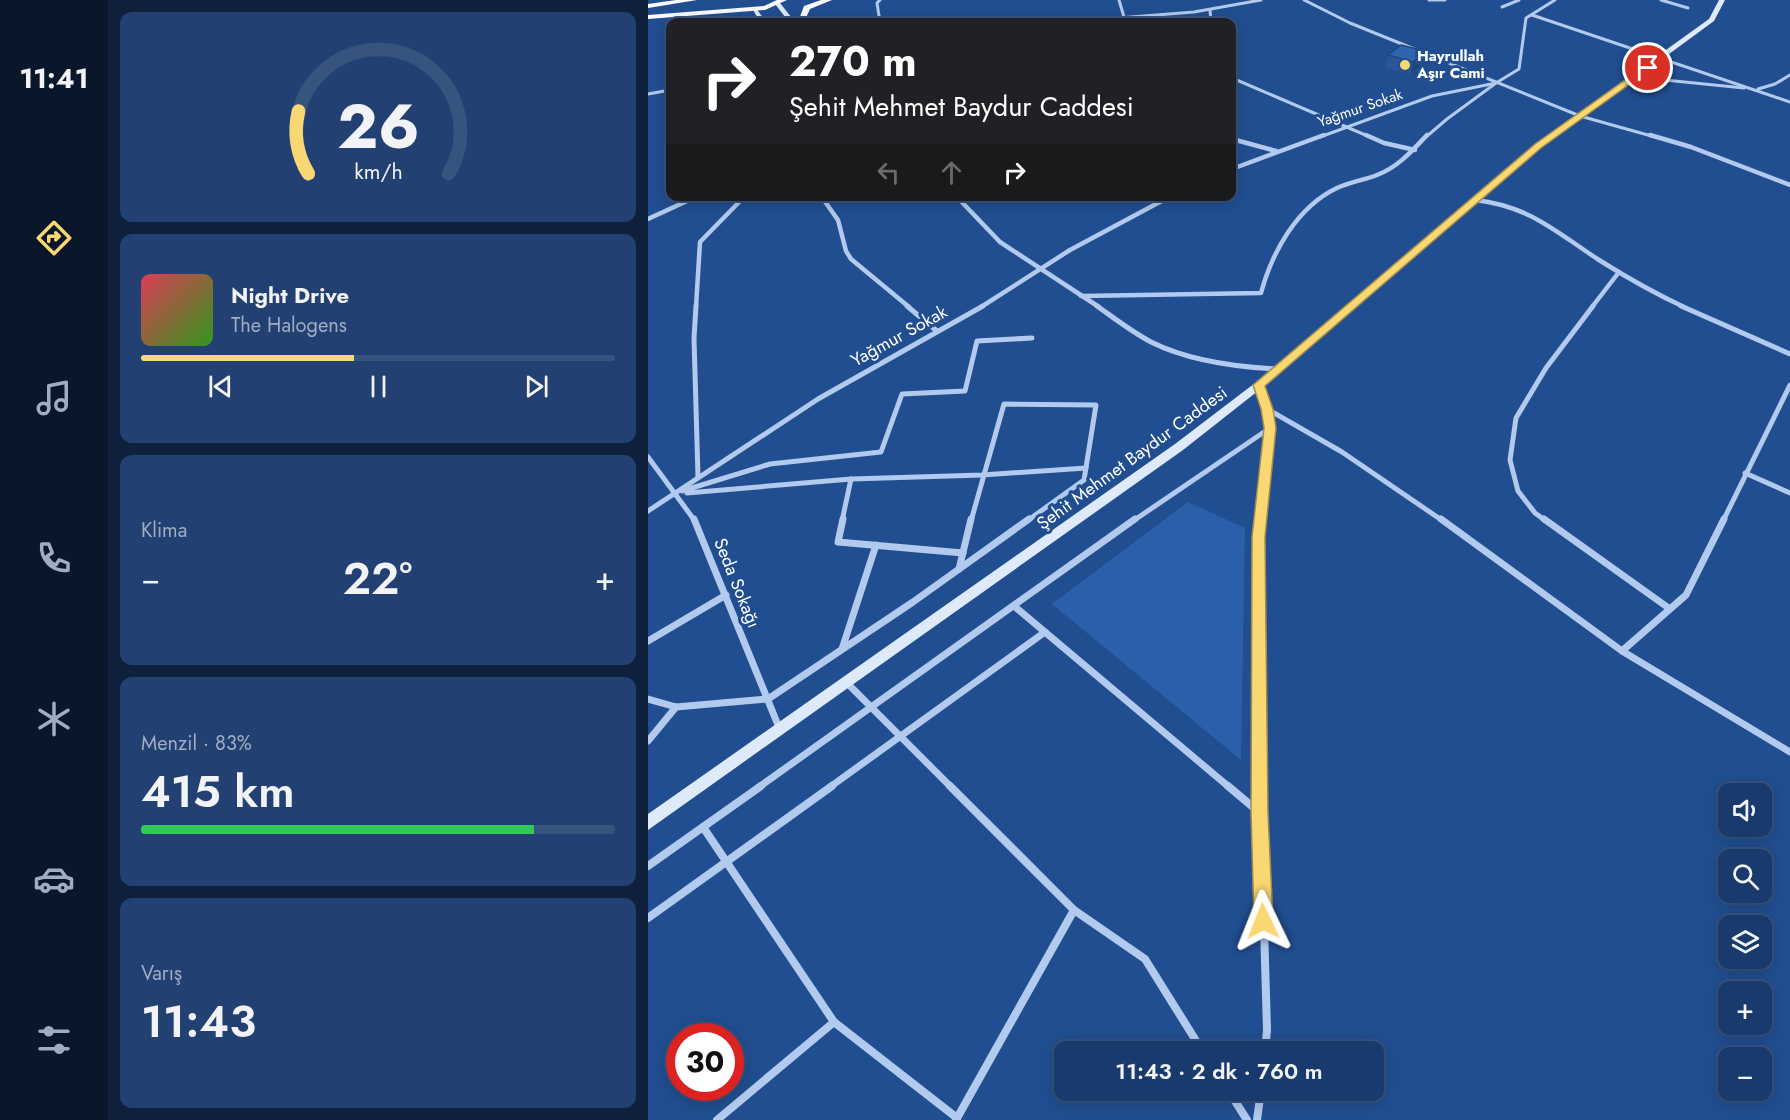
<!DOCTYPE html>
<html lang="tr">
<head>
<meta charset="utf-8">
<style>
  :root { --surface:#193a6c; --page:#224172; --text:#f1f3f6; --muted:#9fadc2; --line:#37547f; --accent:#f9d773 }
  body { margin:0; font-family:Jost,sans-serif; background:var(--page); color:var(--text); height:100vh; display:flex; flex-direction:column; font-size:22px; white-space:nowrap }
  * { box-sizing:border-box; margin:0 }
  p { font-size:20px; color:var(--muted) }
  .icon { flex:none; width:33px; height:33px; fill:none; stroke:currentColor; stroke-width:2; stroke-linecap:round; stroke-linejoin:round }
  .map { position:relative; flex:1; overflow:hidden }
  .panel { display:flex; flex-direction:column; gap:12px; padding:12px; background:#0e203b; width:540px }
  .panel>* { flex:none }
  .hud { position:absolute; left:18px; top:18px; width:570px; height:183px; border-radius:12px; box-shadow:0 3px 15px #0003,0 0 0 2px var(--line); background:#202124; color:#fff; overflow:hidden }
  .tools { position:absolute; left:1070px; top:783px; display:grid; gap:12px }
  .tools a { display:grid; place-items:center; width:54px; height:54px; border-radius:12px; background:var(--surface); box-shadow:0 3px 15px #0003,0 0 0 2px var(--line); font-size:30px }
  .speed { position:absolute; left:18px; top:1023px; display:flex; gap:12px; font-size:30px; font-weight:700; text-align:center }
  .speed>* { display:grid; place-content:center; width:78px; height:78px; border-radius:50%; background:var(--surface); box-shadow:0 3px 15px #0003,0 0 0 2px var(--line); line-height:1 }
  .speed .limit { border:9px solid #d22; background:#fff; color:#111 }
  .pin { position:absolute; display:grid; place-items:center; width:51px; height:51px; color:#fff; margin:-26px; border:3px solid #fff; border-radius:50%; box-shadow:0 2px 6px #0007 }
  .me { position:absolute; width:66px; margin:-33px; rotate:358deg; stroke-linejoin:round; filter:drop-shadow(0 0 4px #0008) }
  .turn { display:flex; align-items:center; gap:21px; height:126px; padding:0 24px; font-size:27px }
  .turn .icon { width:78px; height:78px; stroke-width:2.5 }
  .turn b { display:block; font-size:42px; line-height:51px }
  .lanes { display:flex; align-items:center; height:57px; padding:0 24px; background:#0003; justify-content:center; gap:30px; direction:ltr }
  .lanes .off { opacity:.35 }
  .big { font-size:45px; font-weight:600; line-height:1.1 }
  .panel .card { flex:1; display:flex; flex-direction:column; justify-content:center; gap:9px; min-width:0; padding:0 21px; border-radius:12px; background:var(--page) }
  .panel .dial { align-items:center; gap:0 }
  .dial svg { height:156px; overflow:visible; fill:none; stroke:var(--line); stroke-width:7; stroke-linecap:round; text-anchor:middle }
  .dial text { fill:var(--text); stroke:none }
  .song { display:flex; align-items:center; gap:18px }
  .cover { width:72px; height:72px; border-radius:9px; background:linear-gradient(135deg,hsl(350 70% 55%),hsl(110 70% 35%)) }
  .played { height:6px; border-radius:3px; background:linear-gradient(90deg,var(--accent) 45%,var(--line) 45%) }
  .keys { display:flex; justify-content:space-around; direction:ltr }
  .heat { display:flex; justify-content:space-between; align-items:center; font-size:33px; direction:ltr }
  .charge { height:9px; border-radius:4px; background:linear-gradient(90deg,#34c759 83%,var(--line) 0) }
  .trip { position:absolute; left:406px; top:1041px; width:330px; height:60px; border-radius:12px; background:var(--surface); box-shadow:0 3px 15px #0003,0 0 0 2px var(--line); font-weight:600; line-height:60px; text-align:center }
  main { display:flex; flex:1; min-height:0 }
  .menu { display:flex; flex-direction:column; width:108px; justify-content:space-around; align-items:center; background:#0a172b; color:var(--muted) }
  .menu .icon { width:42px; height:42px }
  .menu .selected { color:var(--accent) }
  .menu b { font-size:27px; color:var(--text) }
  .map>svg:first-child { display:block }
  .green { fill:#2b5fa9 }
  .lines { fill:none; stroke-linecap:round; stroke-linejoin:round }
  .street-far4 { stroke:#b2caed; stroke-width:3 }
  .street-far3 { stroke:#b2caed; stroke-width:4.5 }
  .street-far2 { stroke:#b2caed; stroke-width:5 }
  .street-far1 { stroke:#b2caed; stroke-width:7 }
  .street { stroke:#b2caed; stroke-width:8 }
  .secondary { fill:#dee9fa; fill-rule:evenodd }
  .primary { fill:#f8faff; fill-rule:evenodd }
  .wall { fill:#2a5696 }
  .shaded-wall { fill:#22467a }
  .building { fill:#3164ae; stroke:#22467a; stroke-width:1.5 }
  .route { fill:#f9d773; stroke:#a28c4b; stroke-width:1.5 }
  .poi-dot { fill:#f9d773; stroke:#214e90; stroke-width:2 }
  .labels { text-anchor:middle; stroke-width:6; stroke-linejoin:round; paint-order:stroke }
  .far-poi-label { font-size:15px; font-weight:bold; fill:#fff; stroke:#214e90; text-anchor:start }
  .far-street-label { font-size:15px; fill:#fff; stroke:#214e90 }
  .street-label { font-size:18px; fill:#fff; stroke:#214e90 }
</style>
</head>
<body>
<main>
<nav class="menu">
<b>11:41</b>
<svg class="icon selected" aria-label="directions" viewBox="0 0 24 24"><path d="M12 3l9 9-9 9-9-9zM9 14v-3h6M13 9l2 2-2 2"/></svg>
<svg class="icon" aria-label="music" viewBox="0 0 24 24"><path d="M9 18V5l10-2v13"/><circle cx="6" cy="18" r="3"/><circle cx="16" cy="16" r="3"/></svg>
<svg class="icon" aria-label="phone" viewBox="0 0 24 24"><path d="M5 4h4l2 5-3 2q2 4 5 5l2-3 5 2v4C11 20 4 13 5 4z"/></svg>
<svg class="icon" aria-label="climate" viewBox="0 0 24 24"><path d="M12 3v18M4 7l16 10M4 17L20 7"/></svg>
<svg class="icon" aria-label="car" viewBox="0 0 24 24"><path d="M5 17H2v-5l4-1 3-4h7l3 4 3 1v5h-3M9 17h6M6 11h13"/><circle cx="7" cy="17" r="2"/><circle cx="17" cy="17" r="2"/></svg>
<svg class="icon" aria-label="filters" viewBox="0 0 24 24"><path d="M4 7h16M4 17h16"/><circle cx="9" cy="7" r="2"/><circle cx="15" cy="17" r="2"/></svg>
</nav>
<section class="panel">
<div class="card dial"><svg viewBox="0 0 100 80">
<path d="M14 69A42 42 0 1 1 86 69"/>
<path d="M14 69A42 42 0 0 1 9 37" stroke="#f9d773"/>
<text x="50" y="56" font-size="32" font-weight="700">26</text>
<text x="50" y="72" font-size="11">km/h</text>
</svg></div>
<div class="card">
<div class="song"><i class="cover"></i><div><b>Night Drive</b><p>The Halogens</p></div></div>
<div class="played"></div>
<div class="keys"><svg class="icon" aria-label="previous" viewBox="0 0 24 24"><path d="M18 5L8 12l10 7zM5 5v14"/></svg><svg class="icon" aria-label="pause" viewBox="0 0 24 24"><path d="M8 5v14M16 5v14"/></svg><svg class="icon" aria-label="next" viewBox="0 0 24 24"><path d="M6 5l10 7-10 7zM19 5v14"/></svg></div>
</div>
<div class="card"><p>Klima</p>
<div class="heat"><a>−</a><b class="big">22°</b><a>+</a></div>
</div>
<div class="card"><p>Menzil · 83%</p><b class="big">415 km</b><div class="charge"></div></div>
<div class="card"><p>Varış</p><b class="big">11:43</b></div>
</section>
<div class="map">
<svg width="1142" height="1120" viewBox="0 0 1142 1120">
  <rect width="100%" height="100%" fill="#214e90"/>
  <!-- green -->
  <path class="green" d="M540 502 597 528 593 760 404 604Z"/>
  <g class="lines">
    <!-- street-far4 -->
    <g class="street-far4">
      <path d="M232 0 229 3 231 16 236 22"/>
      <path d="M471 0 476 17"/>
      <path d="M656 0 702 23 932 116 1007 137"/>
      <path d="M781 0H797"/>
      <path d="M1013 0 1040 8"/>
      <path d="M854 7 871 0"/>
      <path d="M562 10 563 22"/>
      <path d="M884 15 1142 102"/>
      <path d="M420 22 546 12 613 0"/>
      <path d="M987 77 1096 88"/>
      <path d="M584 78 722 137"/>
      <path d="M1110 89 1127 84 1142 75"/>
      <path d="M0 94 22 90"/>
      <path d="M672 137 784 96 848 83 871 69 878 18 907 0"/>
      <path d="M778 137 799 119 848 83"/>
    </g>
    <!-- street-far3 -->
    <g class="street-far3">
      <path d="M718 135 736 143 767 150"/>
      <path d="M1002 135 1043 147 1142 185"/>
      <path d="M584 139 628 151"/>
      <path d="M584 169 676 135"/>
      <path d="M173 196 190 220 198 251 203 259 261 307"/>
      <path d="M308 196 352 242 451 307"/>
      <path d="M827 200C881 206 907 231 951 260 978 277 1006 293 1036 307"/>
      <path d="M0 219 50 196"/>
      <path d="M433 296 613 293C624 252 649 207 689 188 702 182 716 180 729 175 750 167 764 151 779 135"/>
      <path d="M48 307 52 242 97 196"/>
      <path d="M333 307 422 250 523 196"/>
      <path d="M944 307 971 272"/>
    </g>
    <!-- street-far2 -->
    <g class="street-far2">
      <path d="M48 306 46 338 50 477"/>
      <path d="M259 306 289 331"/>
      <path d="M449 306C466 318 484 332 503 342 541 361 587 367 629 369"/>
      <path d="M1033 306 1142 354"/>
      <path d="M611 385 619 409 622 428 612 521"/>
      <path d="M619 409 694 452 795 521"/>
      <path d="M0 457 47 521"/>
      <path d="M1097 473 1142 493"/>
      <path d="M34 491 122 464 233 452 254 394 317 391 329 341 384 338"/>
      <path d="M39 493 203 479 334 475 438 468"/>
      <path d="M0 511 170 399 335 306"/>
      <path d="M194 521 203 479"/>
      <path d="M323 521 356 404 448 405 436 480 379 521"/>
      <path d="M485 521 622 428"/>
      <path d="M898 521 887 513 870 491 862 460 868 418 898 368 945 306"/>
      <path d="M1075 521 1142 385"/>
    </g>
    <!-- street-far1 -->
    <g class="street-far1">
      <path d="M46 519 132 730"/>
      <path d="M195 519 190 542 315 553"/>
      <path d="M793 519 974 651 1142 752"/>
      <path d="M896 519 1022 609"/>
      <path d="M311 569 323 519"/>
      <path d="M366 606 581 787"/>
      <path d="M0 641 78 595"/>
      <path d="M194 649 228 545"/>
      <path d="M974 651 1038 595 1076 519"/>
      <path d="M199 683 303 787"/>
      <path d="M0 699 28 707 120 699 265 602 381 519"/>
      <path d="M0 741 28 707"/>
      <path d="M111 787 487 519"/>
      <path d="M182 787 397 632"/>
      <path d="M612 787 610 537 612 519"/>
    </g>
    <!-- street -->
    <g class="street">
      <path d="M302 786 426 910 497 959 555 1052"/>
      <path d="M580 786 612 813"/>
      <path d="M612 786 619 1030 617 1052"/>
      <path d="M55 827 186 1022 69 1120"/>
      <path d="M0 866 113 786"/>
      <path d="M0 918 184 786"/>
      <path d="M186 1022 309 1118"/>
      <path d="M580 1090 599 1120"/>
      <path d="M308 1120 426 910"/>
      <path d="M609 1120 613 1090"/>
    </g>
    <!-- secondary -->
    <g class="secondary">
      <path d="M1071 0H1077L1066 21 893 148 615 387 535 450 0 830V814L527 444 607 383 887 144 1061 19Z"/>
      <path d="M130 2 132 3 147 22H141L127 4Z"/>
      <path d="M104 8H108L118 22H112Z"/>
    </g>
    <!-- primary -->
    <g class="primary">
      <path d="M28 0H49L0 8V4Z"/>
      <path d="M129 0H139L117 10 0 19V15L116 6Z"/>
      <path d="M173 0H184L162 9 156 22H150L156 6Z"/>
    </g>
  </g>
  <!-- wall -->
  <path class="wall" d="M777 51 776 63 763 74 738 68 740 55Z"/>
  <!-- shaded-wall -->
  <path class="shaded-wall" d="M777 51 776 63 763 74 765 62Z"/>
  <!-- building -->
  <path class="building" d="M753 45 777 51 765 62 740 55Z"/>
  <!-- route -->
  <path class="route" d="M997 66 1004 68 893 148 617 386 625 409 628 428 617 537 620 813 625 921 622 928 615 931 609 928 606 921 603 813 604 537 616 428 613 409 605 385 887 144Z"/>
  <!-- markers -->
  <circle class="poi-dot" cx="757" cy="65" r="6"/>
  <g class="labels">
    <!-- far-poi labels -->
    <g class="far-poi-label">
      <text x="769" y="61">Hayrullah<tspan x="769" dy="17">Aşır Cami</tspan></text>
    </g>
    <!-- far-street labels -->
    <g class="far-street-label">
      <text transform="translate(712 108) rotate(-19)" y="5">Yağmur Sokak</text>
    </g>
    <!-- street labels -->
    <g class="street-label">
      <text transform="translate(251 336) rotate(-29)" y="6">Yağmur Sokak</text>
      <text transform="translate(484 458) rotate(-36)" y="6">Şehit Mehmet Baydur Caddesi</text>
      <text transform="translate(89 583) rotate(68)" y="6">Seda Sokağı</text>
    </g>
  </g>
</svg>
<div class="tools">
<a><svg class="icon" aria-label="sound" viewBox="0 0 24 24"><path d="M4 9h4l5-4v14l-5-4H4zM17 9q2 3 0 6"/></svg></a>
<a><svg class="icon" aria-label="search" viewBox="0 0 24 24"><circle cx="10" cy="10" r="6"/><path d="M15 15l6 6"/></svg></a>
<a><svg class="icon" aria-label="layers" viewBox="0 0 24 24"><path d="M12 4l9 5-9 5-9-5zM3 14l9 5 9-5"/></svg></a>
<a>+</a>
<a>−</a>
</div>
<div class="speed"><div class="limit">30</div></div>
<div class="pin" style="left:1000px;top:68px;background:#d93025"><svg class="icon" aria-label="arrive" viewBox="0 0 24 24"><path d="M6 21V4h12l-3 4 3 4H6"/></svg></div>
<svg class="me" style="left:615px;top:921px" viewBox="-20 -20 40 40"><path d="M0-17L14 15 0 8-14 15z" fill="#f9d773" stroke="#fff" stroke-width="4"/></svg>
<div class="trip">11:43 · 2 dk · 760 m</div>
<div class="hud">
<div class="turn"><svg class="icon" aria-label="right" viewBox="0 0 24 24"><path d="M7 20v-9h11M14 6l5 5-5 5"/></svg><div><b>270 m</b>Şehit Mehmet Baydur Caddesi</div></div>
<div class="lanes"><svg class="icon off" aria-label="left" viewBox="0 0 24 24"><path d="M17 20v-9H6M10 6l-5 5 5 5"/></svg><svg class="icon off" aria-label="ahead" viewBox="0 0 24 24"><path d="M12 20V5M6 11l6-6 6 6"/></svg><svg class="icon" aria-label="right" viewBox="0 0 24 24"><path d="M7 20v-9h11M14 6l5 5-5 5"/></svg></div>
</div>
</div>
</main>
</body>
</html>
